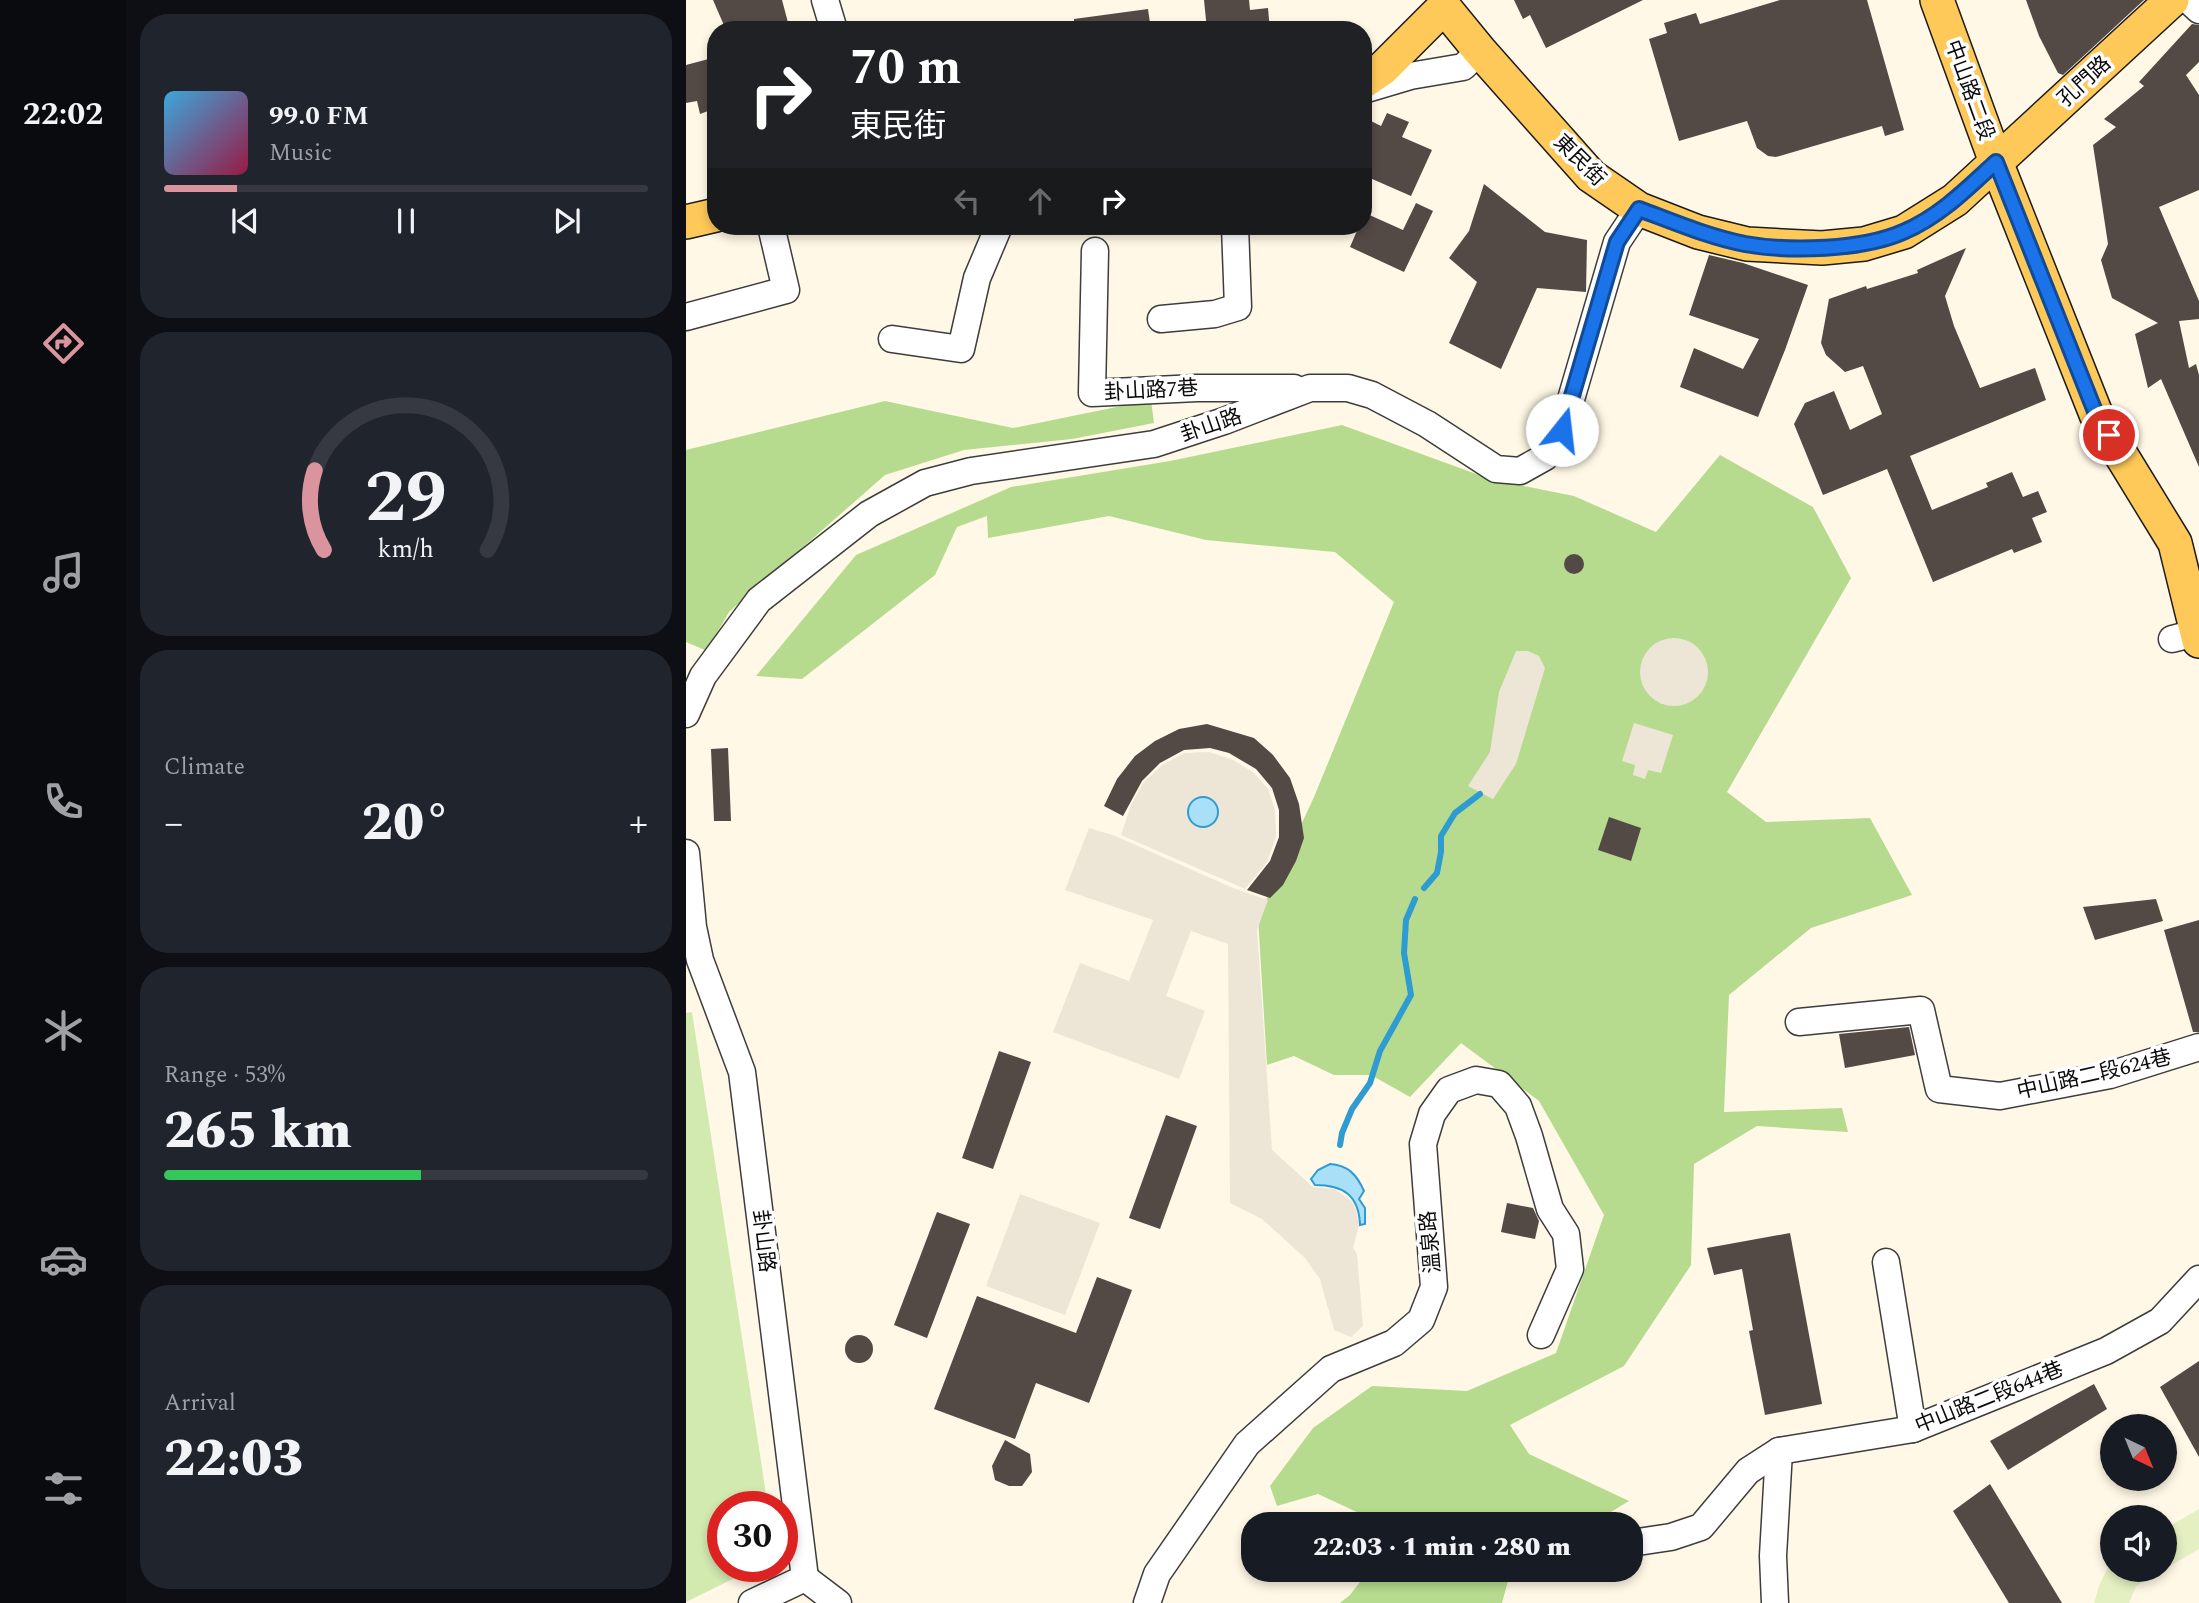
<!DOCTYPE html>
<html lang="en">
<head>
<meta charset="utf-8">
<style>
  :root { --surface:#171b24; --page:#20242c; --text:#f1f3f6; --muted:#9ea1a6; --line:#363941; --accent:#da949e }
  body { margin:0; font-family:Spectral,"Noto Sans TC",serif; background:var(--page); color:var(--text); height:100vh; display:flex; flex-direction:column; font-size:26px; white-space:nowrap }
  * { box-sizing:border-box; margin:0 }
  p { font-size:23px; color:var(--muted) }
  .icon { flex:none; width:38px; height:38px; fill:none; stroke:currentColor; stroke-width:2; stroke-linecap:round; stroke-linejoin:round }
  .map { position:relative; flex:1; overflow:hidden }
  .sheet { display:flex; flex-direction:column; gap:14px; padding:14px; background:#0d0f14; width:560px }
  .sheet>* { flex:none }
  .hud { position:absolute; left:21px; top:21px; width:665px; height:214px; border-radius:28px; box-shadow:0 4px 10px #0003; background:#202124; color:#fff; overflow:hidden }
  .needle { width:46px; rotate:137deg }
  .controls { position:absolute; left:1414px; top:1414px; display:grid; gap:14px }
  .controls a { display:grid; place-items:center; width:77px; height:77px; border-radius:50%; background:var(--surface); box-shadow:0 4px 10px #0003; font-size:35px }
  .speed { position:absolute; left:21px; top:1491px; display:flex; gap:14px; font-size:35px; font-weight:700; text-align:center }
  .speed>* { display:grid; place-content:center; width:91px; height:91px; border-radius:50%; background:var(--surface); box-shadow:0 4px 10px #0003; line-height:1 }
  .speed .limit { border:10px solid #d22; background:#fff; color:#111 }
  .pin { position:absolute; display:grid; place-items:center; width:60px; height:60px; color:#fff; margin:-30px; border:4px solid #fff; border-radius:50%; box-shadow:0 2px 7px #0007 }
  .me { position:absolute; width:77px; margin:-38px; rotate:16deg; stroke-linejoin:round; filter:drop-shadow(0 0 5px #0008) }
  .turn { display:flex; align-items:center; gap:24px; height:147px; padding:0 28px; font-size:32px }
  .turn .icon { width:91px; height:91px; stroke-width:2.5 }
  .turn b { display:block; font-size:49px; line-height:60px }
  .lanes { display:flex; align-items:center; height:66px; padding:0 28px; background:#0003; justify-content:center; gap:35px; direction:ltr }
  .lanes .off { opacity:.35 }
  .big { font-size:52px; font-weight:800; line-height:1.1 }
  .sheet .widget { flex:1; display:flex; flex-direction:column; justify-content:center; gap:10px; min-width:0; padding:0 24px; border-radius:28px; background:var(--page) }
  .sheet .dial { align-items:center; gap:0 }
  .dial svg { height:182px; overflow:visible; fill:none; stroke:var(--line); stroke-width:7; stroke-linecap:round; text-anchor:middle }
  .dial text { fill:var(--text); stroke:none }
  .song { display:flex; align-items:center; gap:21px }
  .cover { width:84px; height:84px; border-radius:10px; background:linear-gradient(135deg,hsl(200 70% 55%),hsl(340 70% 35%)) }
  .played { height:7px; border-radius:4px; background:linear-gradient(90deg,var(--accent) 15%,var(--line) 15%) }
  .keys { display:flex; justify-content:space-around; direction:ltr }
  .heat { display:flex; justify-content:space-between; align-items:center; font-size:38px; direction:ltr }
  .charge { height:10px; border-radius:5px; background:linear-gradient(90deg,#34c759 53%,var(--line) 0) }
  .trip { position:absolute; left:555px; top:1512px; width:402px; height:70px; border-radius:28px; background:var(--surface); box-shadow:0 4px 10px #0003; font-weight:800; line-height:70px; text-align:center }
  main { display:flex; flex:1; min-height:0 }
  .tab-bar { display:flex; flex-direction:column; width:126px; justify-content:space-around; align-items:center; background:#090b0e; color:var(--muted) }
  .tab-bar .icon { width:49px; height:49px }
  .tab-bar .current { color:var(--accent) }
  .tab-bar b { font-size:32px; color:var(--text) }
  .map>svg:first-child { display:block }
  .green { fill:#d2e9b0 }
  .forest { fill:#b6db8f }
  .pitch { fill:#e4f0c2 }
  .plaza { fill:#ede6d7 }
  .water { fill:#a9e0f8; stroke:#2e9cd1; stroke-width:2 }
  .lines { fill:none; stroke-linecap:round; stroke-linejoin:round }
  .stream { stroke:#2e9cd1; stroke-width:6 }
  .building { fill:#534a46 }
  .minor-casing { stroke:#3d3d3d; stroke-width:29 }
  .major-casing { stroke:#1b1b1b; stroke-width:36 }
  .minor { stroke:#fff; stroke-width:26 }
  .major { stroke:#fec958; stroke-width:33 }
  .route-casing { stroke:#114b97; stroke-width:18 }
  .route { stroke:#1a73e8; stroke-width:12 }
  .labels { text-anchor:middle; stroke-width:7; stroke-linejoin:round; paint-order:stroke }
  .street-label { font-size:21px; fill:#0a0a0a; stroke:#fff }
</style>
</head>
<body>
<main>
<nav class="tab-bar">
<b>22:02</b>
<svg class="icon current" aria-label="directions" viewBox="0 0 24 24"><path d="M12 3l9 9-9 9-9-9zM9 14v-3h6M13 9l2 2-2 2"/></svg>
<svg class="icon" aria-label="music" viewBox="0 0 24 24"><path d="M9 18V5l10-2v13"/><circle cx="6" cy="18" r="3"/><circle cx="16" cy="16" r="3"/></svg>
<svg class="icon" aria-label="phone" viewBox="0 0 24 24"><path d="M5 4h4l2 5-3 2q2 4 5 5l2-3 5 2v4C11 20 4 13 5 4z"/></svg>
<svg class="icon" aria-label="climate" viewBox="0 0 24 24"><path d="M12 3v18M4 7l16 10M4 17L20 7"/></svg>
<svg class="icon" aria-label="car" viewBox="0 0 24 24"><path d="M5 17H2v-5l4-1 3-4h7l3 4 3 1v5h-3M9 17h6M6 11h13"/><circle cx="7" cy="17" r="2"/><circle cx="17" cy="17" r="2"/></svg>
<svg class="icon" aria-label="filters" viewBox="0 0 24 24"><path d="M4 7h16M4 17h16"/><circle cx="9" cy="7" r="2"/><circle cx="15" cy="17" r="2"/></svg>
</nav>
<section class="sheet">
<div class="widget">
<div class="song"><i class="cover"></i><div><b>99.0 FM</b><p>Music</p></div></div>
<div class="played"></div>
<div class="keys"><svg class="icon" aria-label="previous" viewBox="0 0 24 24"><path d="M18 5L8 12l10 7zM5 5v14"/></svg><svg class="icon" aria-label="pause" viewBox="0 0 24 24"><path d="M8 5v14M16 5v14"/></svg><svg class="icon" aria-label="next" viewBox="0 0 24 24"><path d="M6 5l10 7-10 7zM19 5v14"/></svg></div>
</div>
<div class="widget dial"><svg viewBox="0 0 100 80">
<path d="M14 69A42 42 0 1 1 86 69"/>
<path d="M14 69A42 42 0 0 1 10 34" stroke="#da949e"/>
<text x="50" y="56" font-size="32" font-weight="700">29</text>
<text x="50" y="72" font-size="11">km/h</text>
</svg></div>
<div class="widget"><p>Climate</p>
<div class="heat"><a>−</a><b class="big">20°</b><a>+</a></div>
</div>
<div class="widget"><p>Range · 53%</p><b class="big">265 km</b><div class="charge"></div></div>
<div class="widget"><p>Arrival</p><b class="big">22:03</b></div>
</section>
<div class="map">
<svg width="1513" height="1603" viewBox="0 0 1513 1603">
  <rect width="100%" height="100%" fill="#fff8e6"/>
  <!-- green -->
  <path class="green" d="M6 1012 82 1507H37V1566H73L0 1602V1013Z"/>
  <!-- forest -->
  <g class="forest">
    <path d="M465 400 468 423 386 439 278 450 199 475 43 612 21 651 0 642V450L199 401 327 428Z"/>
    <path d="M656 425 804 479 888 496 970 532 1034 455 1127 507 1165 578 1041 792 1080 822 1184 818 1226 895 1125 928 1043 995 1038 1112 1156 1108 1162 1132 1071 1126 1008 1164 1005 1265 938 1366 824 1425 843 1454 943 1501 915 1518 885 1524H683L673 1513 632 1494 591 1506 584 1486 627 1428 686 1386 781 1391 870 1353 918 1215 853 1101 775 1043 724 1097 685 1075H648L608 1056 581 1065 572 917 628 797 708 602 649 552 520 540 423 516 302 538 301 516 271 527 249 575 116 679 70 676 170 555 325 487 484 461Z"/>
    <path d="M683 1570H825L816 1603H654L664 1595Z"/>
  </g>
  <!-- pitch -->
  <g class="pitch">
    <path d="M1513 1509V1549L1479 1569V1529Z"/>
    <path d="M1426 1559V1570H1478L1450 1586 1443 1603H1408L1413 1586Z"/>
  </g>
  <!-- plaza -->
  <g class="plaza">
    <circle cx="988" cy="672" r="34"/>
    <path d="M830 651H842L853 656 859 668 830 764 807 799 782 786 804 752 813 692Z"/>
    <path d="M948 723 987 735 975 773 962 770 959 779 947 775 949 765 936 761Z"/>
    <path d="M523 752 547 760 567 772 582 789 589 810 590 837 581 862 559 889 435 835 445 805 457 783 476 765 498 753Z"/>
    <path d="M403 828 427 835 547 888 582 900 571 930 586 1150 627 1187 648 1189 665 1200 670 1209 673 1225 667 1248 671 1254 677 1326 665 1337 648 1330 634 1279 619 1258 576 1219 544 1203 542 944 505 931 480 996 519 1011 493 1079 367 1032 394 963 443 981 467 920 379 890Z"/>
    <path d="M334 1194 414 1223 379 1315 300 1286Z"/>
  </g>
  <!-- water -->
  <g class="water">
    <circle cx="517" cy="812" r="15"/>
    <path d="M644 1164C662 1165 671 1175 678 1191L673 1199 679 1208V1224L674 1225C673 1195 657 1185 629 1185L625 1179 632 1170Z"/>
  </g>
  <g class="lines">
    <!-- stream -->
    <g class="stream">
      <path d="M738 888 751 873 755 852V836L769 813 794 794"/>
      <path d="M654 1145 656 1133 666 1109 684 1083 694 1051 725 995 718 953 720 920 729 899"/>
    </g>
  </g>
  <!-- building -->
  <g class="building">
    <path d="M27 0H96L104 30H40Z"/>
    <path d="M518 0H563L564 10 582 8 584 30H521Z"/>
    <path d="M828 0H957L860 48 844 15 837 19Z"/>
    <path d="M1094 0H1181L1218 130 1199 136 1196 126 1090 157 1082 156 1071 148 1061 121 993 141 963 39 981 33 978 23 1010 13 1014 24Z"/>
    <path d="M1340 0H1458L1377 75 1372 73 1353 36Z"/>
    <path d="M462 9 465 30H388V19Z"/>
    <path d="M1506 24 1513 25V62L1500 75 1513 95V190L1473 207 1513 301V319L1493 321 1503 368 1510 364 1513 375V467L1475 379 1462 388 1449 334 1472 323 1426 298 1415 260 1422 244 1407 145 1430 127 1418 119 1458 86 1453 82Z"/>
    <path d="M30 57V108L14 114 11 101 0 103V65Z"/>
    <path d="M701 113 723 122 716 137 746 150 725 196 677 175V117L695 126Z"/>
    <path d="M798 184 859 232 901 240 900 292 851 288 815 369 763 343 791 282 763 258 783 231Z"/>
    <path d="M730 203 747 211 718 272 664 247 673 226H677L679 213 717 230Z"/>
    <path d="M1280 248 1259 296 1268 326 1294 388 1349 368 1360 400 1224 456 1246 510 1302 487 1300 483 1326 472 1337 497 1352 491 1361 512 1346 518 1356 542 1328 553 1326 549 1247 582 1201 469 1137 495 1108 424 1119 403 1148 391 1164 430 1196 414 1177 366 1159 372 1140 355 1135 343 1143 299 1180 286 1181 289 1232 273 1231 270Z"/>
    <path d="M1023 255 1057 263 1122 285 1099 350 1072 417 994 387 1008 348 1057 369 1073 339 1003 315Z"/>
    <circle cx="888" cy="564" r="10"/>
    <path d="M521 724 568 738 587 755 604 778 613 804 618 838 610 861 597 885 584 898 561 890 584 861 593 837V810L586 788 570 769 543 753 524 748 498 750 474 763 456 781 437 816 418 806 431 779 449 756 469 741 493 729Z"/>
    <path d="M42 748 45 821H28L25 749Z"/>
    <path d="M923 817 955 828 945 861 912 850Z"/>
    <path d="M1470 899 1477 921 1409 940 1397 907Z"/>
    <path d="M1513 920V1032H1507L1478 930Z"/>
    <path d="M1223 1027 1229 1055 1159 1068 1153 1034Z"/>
    <path d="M313 1051 345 1062 307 1169 276 1158Z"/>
    <path d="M480 1115 511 1126 474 1229 443 1218Z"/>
    <path d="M821 1203 847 1208 853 1221 849 1239 815 1232Z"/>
    <path d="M251 1212 284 1224 241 1338 208 1325Z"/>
    <path d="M1104 1233 1136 1404 1079 1415 1063 1331 1067 1330 1056 1269 1028 1275 1021 1248Z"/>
    <path d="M411 1277 446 1290 403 1403 350 1383 329 1439 248 1409 291 1296 390 1333Z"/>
    <circle cx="173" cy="1349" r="14"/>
    <path d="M1513 1361V1457L1474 1387Z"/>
    <path d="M1408 1384 1421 1409 1322 1470 1304 1441Z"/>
    <path d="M319 1440 344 1454 346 1472 336 1486H323L309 1480 306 1466Z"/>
    <path d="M1304 1484 1376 1603H1323L1267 1511Z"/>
  </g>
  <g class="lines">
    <defs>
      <g id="minor">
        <path d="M139 0 148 30"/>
        <path d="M1502 0 1513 10"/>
        <path d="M677 90 724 76 777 67 794 51"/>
        <path d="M409 251 406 393 511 388H608"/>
        <path d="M0 317 100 290 85 226"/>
        <path d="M475 319 529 314 552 307 549 226"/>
        <path d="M206 339 275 349 291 278 313 226"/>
        <path d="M1486 639 1513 632"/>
        <path d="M0 714 17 676 73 600 183 514 239 483 285 471 468 444 538 421 624 388H662L686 395 741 424 810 469 834 471 859 457 876 430 931 242 953 209"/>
        <path d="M0 853 7 927 14 960 56 1072 119 1578 66 1603"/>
        <path d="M1113 1022 1235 1010 1253 1089 1314 1096 1424 1075 1513 1047"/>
        <path d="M1200 1262 1227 1429"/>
        <path d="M945 1543 985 1537 1015 1527 1062 1471 1093 1451 1227 1429 1420 1351 1474 1321 1513 1279"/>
        <path d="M119 1578 152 1603"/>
        <path d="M461 1603 471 1574 561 1444 645 1369 708 1343 735 1320 748 1287 737 1144 746 1114 763 1090 790 1080 813 1084 832 1106 843 1136 864 1209 880 1234 884 1269 855 1335"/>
        <path d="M1089 1603 1087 1556 1093 1451"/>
      </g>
      <g id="major">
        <path d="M1251 0 1310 162 1410 414 1489 543 1513 641"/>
        <path d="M677 82 696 69 758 7 794 51 905 176 953 209 1012 232 1061 244 1136 248 1178 244 1218 232 1269 200 1486 0"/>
        <path d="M0 222 30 215"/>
      </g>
    </defs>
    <!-- minor casing -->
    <use href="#minor" class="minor-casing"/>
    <!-- major casing -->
    <use href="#major" class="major-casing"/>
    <!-- minor -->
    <use href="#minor" class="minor"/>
    <!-- major -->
    <use href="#major" class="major"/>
  </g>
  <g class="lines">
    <defs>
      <path id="route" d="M876 430 931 242 953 209C988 222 1023 237 1059 244 1104 252 1176 250 1217 232 1253 217 1282 188 1310 162L1410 414 1423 435"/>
    </defs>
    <!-- route casing -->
    <use href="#route" class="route-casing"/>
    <!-- route -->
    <use href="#route" class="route"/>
  </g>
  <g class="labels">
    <!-- street labels -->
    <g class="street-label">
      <text transform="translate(1398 81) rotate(-43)" y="7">孔門路</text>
      <text transform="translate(1284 90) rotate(70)" y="7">中山路二段</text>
      <text transform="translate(894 160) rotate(45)" y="7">東民街</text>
      <text transform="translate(465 390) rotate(-3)" y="7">卦山路7巷</text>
      <text transform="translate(525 425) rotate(-19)" y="7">卦山路</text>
      <text transform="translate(1408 1074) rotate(-13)" y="7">中山路二段624巷</text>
      <text transform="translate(78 1241) rotate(83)" y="7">卦山路</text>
      <text transform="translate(744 1242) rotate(-95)" y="7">溫泉路</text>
      <text transform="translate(1303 1397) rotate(-22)" y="7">中山路二段644巷</text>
    </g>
  </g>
</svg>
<div class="controls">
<a><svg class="needle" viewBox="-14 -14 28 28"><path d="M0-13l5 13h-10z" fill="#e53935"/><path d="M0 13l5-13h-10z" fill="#9ea1a6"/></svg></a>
<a><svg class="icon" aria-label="sound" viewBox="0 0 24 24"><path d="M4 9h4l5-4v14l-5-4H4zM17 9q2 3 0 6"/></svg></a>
</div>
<div class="speed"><div class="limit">30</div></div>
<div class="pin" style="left:1423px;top:435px;background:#d93025"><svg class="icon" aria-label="arrive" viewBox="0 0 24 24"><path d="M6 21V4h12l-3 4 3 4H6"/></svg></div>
<svg class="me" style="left:876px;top:430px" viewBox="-20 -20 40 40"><circle r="19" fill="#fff"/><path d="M0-13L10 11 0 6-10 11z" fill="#1a73e8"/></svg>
<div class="trip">22:03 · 1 min · 280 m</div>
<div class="hud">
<div class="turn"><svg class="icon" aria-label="right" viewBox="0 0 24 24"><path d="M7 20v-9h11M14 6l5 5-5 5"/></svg><div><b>70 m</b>東民街</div></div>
<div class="lanes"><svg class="icon off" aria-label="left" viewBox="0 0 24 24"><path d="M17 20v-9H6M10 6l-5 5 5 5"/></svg><svg class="icon off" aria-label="ahead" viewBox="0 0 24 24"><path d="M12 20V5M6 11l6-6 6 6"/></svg><svg class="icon" aria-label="right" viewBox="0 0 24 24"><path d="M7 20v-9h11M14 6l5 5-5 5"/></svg></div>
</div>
</div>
</main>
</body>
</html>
